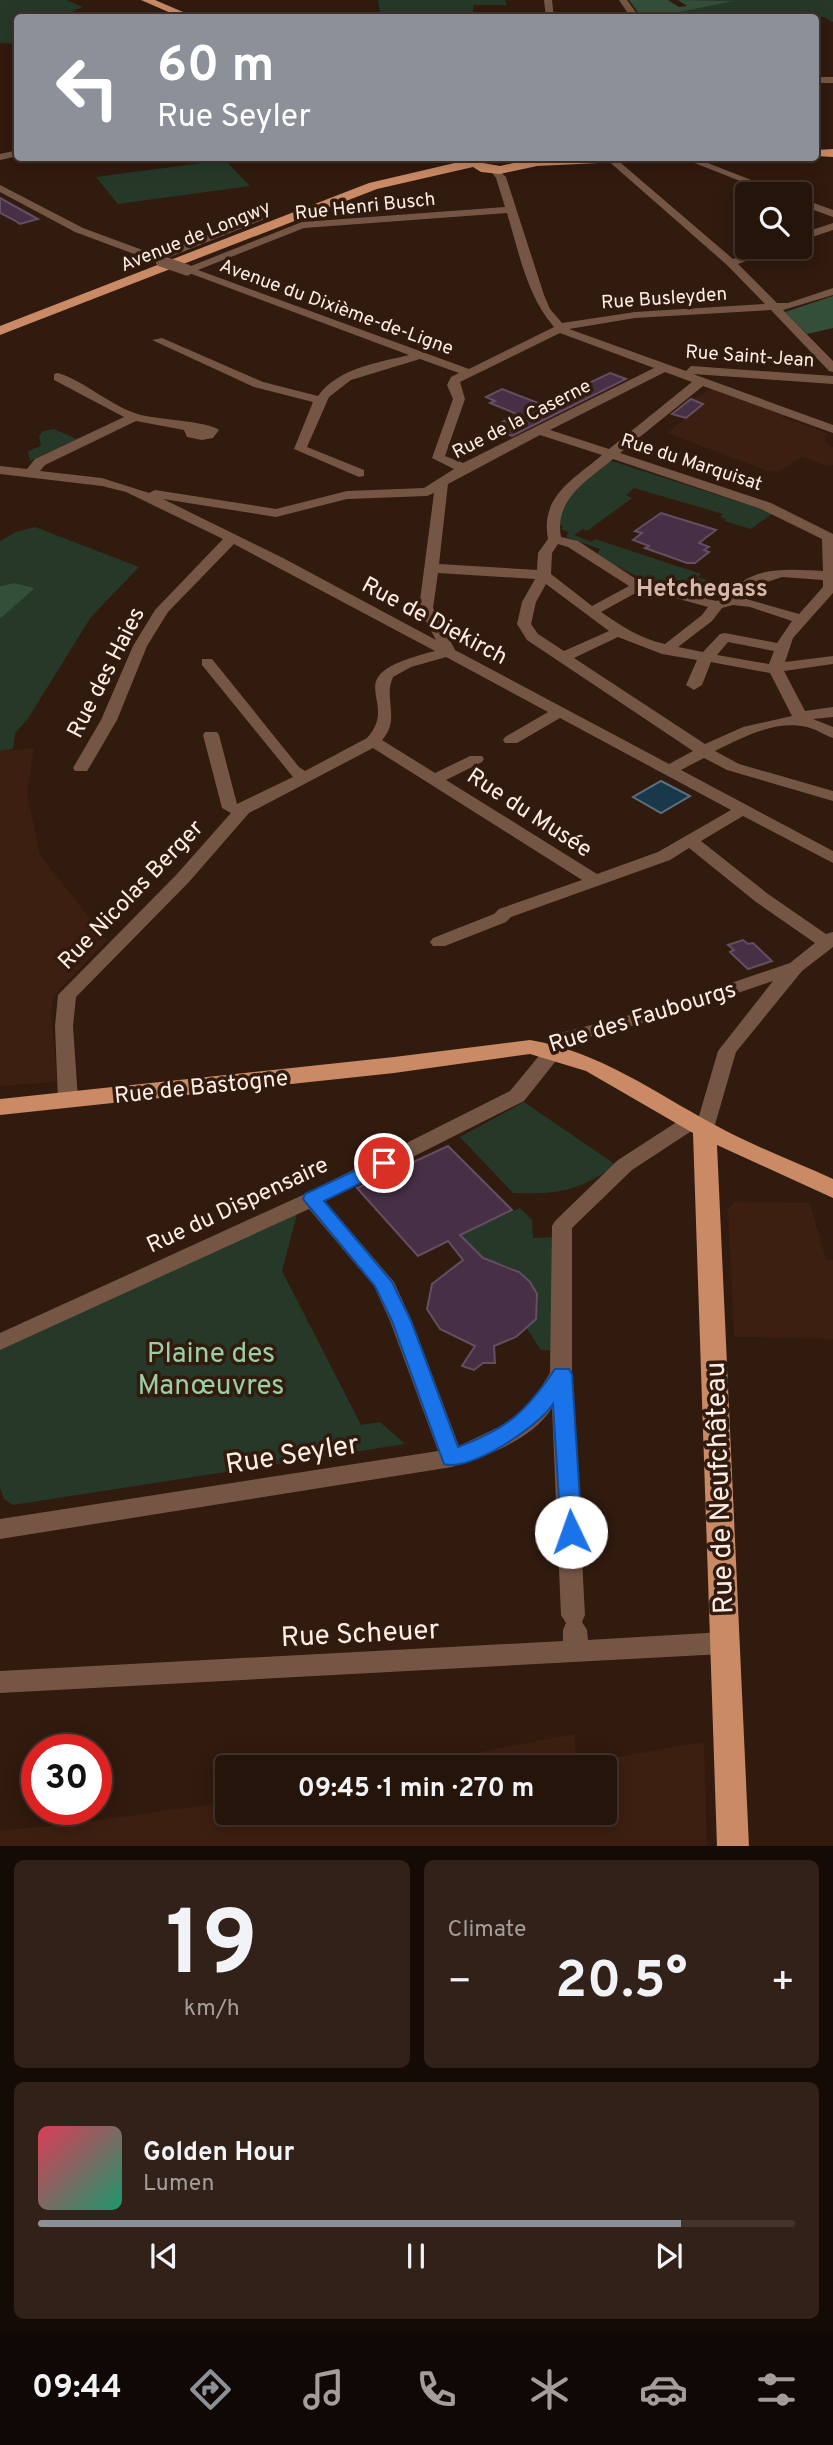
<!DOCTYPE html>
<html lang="en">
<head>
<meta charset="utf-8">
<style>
  :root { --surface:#25140a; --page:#312118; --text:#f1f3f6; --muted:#a39e9c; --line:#42332b; --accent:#8c9099 }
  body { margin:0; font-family:Overpass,sans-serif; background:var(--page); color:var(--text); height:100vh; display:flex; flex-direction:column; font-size:26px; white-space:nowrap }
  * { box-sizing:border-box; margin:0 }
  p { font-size:23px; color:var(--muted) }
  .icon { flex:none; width:38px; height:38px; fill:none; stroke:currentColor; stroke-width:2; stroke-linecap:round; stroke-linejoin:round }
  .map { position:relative; height:1846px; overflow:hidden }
  .sheet { display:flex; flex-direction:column; gap:14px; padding:14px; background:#140b06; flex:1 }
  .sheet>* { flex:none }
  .top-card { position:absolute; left:14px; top:14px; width:805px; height:147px; border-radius:7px; box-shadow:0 4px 18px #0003,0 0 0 2px var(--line); background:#8c9099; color:#fff; overflow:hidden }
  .fabs { position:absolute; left:735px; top:182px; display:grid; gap:14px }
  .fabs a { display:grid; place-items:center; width:77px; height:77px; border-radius:7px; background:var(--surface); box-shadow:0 4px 18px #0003,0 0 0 2px var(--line); font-size:35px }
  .speed { position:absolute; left:21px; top:1734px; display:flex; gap:14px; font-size:35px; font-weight:700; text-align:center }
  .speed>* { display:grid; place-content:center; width:91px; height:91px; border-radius:50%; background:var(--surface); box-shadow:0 4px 18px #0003,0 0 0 2px var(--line); line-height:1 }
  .speed .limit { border:10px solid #d22; background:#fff; color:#111 }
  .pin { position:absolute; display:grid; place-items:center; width:60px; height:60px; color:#fff; margin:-30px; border:4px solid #fff; border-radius:50%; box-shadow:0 2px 7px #0007 }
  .me { position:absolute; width:77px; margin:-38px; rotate:357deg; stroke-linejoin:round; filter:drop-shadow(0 0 5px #0008) }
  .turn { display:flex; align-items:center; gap:24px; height:147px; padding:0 28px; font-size:32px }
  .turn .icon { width:91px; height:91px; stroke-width:2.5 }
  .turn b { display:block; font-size:49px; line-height:60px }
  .big { font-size:52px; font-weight:700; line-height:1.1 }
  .sheet .widget { flex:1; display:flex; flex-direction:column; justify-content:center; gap:10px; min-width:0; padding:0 24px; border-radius:10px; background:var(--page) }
  .sheet .dial { align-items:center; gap:0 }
  .dial b { font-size:91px; line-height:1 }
  .song { display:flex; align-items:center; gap:21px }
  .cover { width:84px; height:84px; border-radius:10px; background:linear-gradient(135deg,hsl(350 70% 55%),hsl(160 70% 35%)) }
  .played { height:7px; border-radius:4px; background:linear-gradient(90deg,var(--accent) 85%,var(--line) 85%) }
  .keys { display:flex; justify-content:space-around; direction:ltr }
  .heat { display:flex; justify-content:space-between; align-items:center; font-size:38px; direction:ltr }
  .sheet .tiles { flex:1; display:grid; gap:14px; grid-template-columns:1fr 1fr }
  .widget:last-child { grid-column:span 2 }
  .trip { position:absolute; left:215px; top:1755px; width:402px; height:70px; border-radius:7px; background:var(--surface); box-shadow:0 4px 18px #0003,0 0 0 2px var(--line); font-weight:700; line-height:70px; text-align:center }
  .menu { display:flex; height:112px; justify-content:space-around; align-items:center; background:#0f0804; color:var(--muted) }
  .menu .icon { width:49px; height:49px }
  .menu .on { color:var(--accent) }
  .menu b { font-size:32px; color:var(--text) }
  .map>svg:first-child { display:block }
  .built { fill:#3c1f10 }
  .green { fill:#263929 }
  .forest { fill:#344f39 }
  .water { fill:#18394b; stroke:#5d6f7a; stroke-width:2 }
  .building { fill:#472f45; stroke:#644e62; stroke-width:2 }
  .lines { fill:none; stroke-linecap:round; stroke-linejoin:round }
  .minor { fill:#755644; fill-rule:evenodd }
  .major { fill:#c98a65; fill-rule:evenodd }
  .minor-bridge { stroke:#755644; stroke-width:11 }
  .route { fill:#1a73e8; stroke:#114b97; stroke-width:2 }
  .labels { text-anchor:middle; stroke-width:7; stroke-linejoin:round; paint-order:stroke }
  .far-street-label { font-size:19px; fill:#feeee6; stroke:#311a0e }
  .street-label { font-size:23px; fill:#feeee6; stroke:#311a0e }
  .neighbourhood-label { font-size:24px; font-weight:bold; fill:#d7b8a8; stroke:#311a0e }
  .near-park-label { font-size:28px; fill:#9bcea3; stroke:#311a0e }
  .near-street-label { font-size:28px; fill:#feeee6; stroke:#311a0e }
</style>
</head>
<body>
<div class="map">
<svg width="833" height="1847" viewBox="0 0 833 1847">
  <rect width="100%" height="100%" fill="#311a0e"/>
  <!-- built -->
  <g class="built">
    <path d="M714 387 787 414 782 417 827 433 825 442 833 447V465L826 466 802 457 778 472 767 471 667 433 700 406 691 400Z"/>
    <path d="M34 748 27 793 40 855 107 940 54 996 51 1012 57 1082 0 1086V751Z"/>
    <path d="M735 1202 810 1203 826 1260H833V1339L734 1337 728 1208Z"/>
    <path d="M574 1734 577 1764 704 1742 707 1846H0V1830L57 1826 227 1802 228 1813H606V1768L403 1767Z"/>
  </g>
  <!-- green -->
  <g class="green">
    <path d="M0 0H66L83 7 69 13 18 18 17 44 0 43Z"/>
    <path d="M378 0H505L507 5H474L472 17 383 18 380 15Z"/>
    <path d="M683 0H833V22L824 17 677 18 680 12 728 1Z"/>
    <path d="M225 160 250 186 118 204 96 177Z"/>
    <path d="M54 429 77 439 30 461 28 451 41 446 39 436 43 431Z"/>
    <path d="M612 461 773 513 751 529 724 521 726 519 720 517 723 514 634 488 626 495 632 498 587 531 583 529 574 535 592 542 595 539 701 574 698 577 718 584 722 581 729 583 717 588 713 596C687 604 619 569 597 554L600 549 566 537 569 532 561 529 563 527 559 523 566 498 606 463Z"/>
    <path d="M35 527 139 567 91 617 27 720 15 733 13 749 0 751V619L35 588 14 583 0 586V541L16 532Z"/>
    <path d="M524 1102 616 1165C576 1192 560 1194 513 1193L460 1137Z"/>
    <path d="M520 1208 532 1220 533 1238 558 1237 557 1351 541 1350 527 1329C547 1306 536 1279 510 1267 501 1263 492 1263 484 1258 471 1251 462 1238 452 1227L463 1222 471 1230Z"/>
    <path d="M297 1214 282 1271 361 1425 380 1422 405 1444 13 1505 4 1499 0 1488V1348Z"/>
  </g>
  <!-- forest -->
  <g class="forest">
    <path d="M629 0H668L679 7 687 6 678 0 733 1 680 12 677 17 642 18Z"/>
    <path d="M833 296V328L807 334 785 312Z"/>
    <path d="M14 583 35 588 0 619V586Z"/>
  </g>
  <!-- water -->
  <path class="water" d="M661 781 690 796 661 813 633 797Z"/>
  <!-- building -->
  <g class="building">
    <path d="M0 198 38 219 20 224 14 220 0 213Z"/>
    <path d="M610 373 626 379 512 436 491 428 517 414 490 403 495 401 486 397 502 389 543 405Z"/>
    <path d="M691 399 703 404 686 418 672 414Z"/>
    <path d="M661 513 716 530 699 543 709 547 704 550 709 552 695 563H687L645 548 649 546 633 540 642 533 635 531Z"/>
    <path d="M743 940 748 944 753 943 772 961 748 969 730 952 734 950 728 945Z"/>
    <path d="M448 1146 512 1210 460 1235 483 1258 519 1272 530 1282 537 1294 536 1319 516 1337 494 1346 495 1363H483L474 1370 462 1366 475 1346 440 1329 427 1309 432 1284 463 1260 448 1241 418 1256 357 1188Z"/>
  </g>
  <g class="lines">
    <!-- minor -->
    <g class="minor">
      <path d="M544 0H552L554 18H546Z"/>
      <path d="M619 0H627L640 18H631Z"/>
      <rect x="816" y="77" width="17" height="6"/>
      <path d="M18 150V156L0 160V154Z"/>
      <path d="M605 158H615L733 259 767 247H782L738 264 777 303H788L833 288V295L783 310 833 361V372L829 371 771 310 635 318 569 329 686 371 691 366 833 376V384L693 374 833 425V433L703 386 620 453 771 503 833 534V593L793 638 785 662 833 656V664L784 671 805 711 833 707V717L813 719 833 727V738C824 735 816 729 807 727 775 720 743 737 715 751L739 764 833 791V801L727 770 704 758 681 770 833 851V863L743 816 701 841 768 894 826 934 833 932V947L802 971 736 1052 712 1135H698L696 1128 632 1170 572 1228V1374L585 1615 582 1622 587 1630 588 1640 723 1632 732 1635 735 1643 732 1651 723 1654 0 1693V1671L563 1641V1630L566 1623 561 1615 552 1408C532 1440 486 1456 452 1467L0 1539V1519L438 1451 390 1321 374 1286 309 1209 0 1350V1333L305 1194 510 1091 557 1034 664 1006 790 963 815 943 756 902 689 848 670 860 511 917 506 922 445 946H433L430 942 433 938 494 914 499 909 582 880 373 748 249 813 189 882 76 997 73 1026 78 1100 75 1105H61L58 1100 55 1026 58 995 177 874 231 813 222 808 203 735 205 732H217L219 735 237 804 293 777 202 665V659H212L299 767 305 771 367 738C403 698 330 677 435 651L234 544 168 612 147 646 117 720 89 768 87 771H75L73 768 101 720 133 646 155 610 223 539 126 492 102 486 0 474V466L27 469 35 459 124 417 54 380V374L58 373C87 382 111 407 141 415 158 419 210 422 219 430L213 438 202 440 187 437 184 430 136 421 45 465 40 471 102 478 149 493 155 490 276 509 347 491 424 488 454 469 432 458 453 399 447 385 451 377 459 373 420 359 351 380 329 397 307 447 364 470V476L359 477 294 449 313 402 254 387 152 340 162 338 263 382 318 396C338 368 377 363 409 355L181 270 302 222 505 207 496 178 490 170 495 167 506 177 544 295 550 309 562 323 635 312 765 304 727 265ZM507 213C519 253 527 296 554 327L469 369 198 270 304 228ZM560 333 654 368 463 463 445 456 465 399 460 382ZM665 372 692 382 609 449 550 430ZM540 435 602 455C573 480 540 496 548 539L538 553 537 570 439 564 448 484ZM613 459 761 509 822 539 823 571C798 570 763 566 742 582 731 590 731 597 716 601L636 579 578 541 561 537C554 499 587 481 613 459ZM434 493 419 608 436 640 283 558 163 499 276 517 347 499 427 496ZM558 544 568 547 629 586 592 606 551 574 552 553ZM438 573 535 579 522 602 517 624 527 640 693 751 669 764 455 650 433 608ZM782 577 823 580V587L799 614 743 598 752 587ZM546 584 609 631 564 651 538 634 531 624 536 602ZM643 589 708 607 702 615 665 644C640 639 622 626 601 612ZM733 605 750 607 792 621 777 643 725 633 720 634 703 652 678 647 712 621 722 608ZM618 637 662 654 697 660 686 685 694 690 702 685 711 662 770 673 792 716 743 727 705 744 574 658ZM728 642 774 651 769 664 717 655ZM446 657 548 712 505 737 503 740 505 743H517L560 718 731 810 658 852 597 874 446 780 482 762 484 759 482 756H470L435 773 382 740C401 719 383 699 393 677L411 667ZM773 981 718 1051 699 1116H686L618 1160 555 1221 552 1226 550 1373 531 1403 507 1423 459 1446 412 1321 394 1282 325 1201 524 1101 571 1042 676 1014Z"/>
      <path d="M682 158H695L787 194H773Z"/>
      <path d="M0 185 83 228 156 255 258 216 267 218 165 259V263L161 264 75 232 0 192Z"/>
      <path d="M800 198 833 210V217L800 205Z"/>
      <path d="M833 223V230L800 241V234Z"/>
    </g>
    <!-- major -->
    <g class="major">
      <path d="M141 0H155L197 18H182Z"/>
      <path d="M833 149V157L816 156V150Z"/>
      <path d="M476 158H491L483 163 500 166 537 158H625L619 162 537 166 500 174 481 172 473 167 377 189 0 335V326L369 183Z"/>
      <path d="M530 1040C601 1052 653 1092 715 1125 753 1146 794 1161 833 1179V1198L717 1145 749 1847H717L693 1133 586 1071 530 1054 394 1073 0 1115V1099L394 1057Z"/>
    </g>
    <!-- minor-bridge -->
    <path class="minor-bridge" d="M161 261 187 270"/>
  </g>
  <!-- route -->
  <path class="route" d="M384 1157 394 1163 391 1168 324 1201 392 1282 411 1321 458 1447C507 1429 526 1412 555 1369H569L572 1374 582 1532 579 1538 571 1541 564 1538 561 1532 553 1404C539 1426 471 1472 444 1464L392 1321 375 1286 303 1199 305 1194Z"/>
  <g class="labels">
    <!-- far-street labels -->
    <g class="far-street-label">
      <text transform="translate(365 205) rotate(-6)" y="7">Rue Henri Busch</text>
      <text transform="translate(195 235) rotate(-22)" y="7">Avenue de Longwy</text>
      <text transform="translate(664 297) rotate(-4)" y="7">Rue Busleyden</text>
      <text transform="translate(337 306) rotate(20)" y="7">Avenue du Dixième-de-Ligne</text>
      <text transform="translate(750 355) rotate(4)" y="7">Rue Saint-Jean</text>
      <text transform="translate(521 418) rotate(-27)" y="7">Rue de la Caserne</text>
      <text transform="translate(692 461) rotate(18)" y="7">Rue du Marquisat</text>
    </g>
    <!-- street labels -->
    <g class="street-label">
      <text transform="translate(435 620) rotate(28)" y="8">Rue de Diekirch</text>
      <text transform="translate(105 672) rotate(-63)" y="8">Rue des Haies</text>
      <text transform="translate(530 812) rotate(33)" y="8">Rue du Musée</text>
      <text transform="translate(130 894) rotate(-46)" y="8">Rue Nicolas Berger</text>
      <text transform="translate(642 1016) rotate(-17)" y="8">Rue des Faubourgs</text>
      <text transform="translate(201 1086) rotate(-6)" y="8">Rue de Bastogne</text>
      <text transform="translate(237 1204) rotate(-25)" y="8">Rue du Dispensaire</text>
    </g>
    <!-- neighbourhood labels -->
    <g class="neighbourhood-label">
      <text x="702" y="596">Hetchegass</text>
    </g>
    <!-- near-park labels -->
    <g class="near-park-label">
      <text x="211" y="1362">Plaine des<tspan x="211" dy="32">Manœuvres</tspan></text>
    </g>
    <!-- near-street labels -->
    <g class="near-street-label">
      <text transform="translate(292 1453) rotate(-9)" y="10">Rue Seyler</text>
      <text transform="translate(718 1488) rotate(-92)" y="10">Rue de Neufchâteau</text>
      <text transform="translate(360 1632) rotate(-3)" y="10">Rue Scheuer</text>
    </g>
  </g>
</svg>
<div class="fabs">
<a><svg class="icon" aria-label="search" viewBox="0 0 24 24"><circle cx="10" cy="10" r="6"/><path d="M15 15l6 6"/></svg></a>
</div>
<div class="speed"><div class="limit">30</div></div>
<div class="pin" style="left:384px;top:1163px;background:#d93025"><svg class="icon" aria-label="arrive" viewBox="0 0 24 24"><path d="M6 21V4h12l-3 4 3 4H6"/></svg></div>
<svg class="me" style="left:571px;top:1532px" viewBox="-20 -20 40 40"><circle r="19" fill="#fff"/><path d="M0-13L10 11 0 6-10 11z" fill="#1a73e8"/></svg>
<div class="trip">09:45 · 1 min · 270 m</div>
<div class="top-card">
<div class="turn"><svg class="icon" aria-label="left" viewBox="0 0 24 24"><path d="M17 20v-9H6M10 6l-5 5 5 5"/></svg><div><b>60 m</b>Rue Seyler</div></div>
</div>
</div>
<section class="sheet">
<div class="tiles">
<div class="widget dial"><b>19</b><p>km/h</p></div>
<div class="widget"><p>Climate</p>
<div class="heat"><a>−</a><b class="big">20.5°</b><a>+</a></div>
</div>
<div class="widget">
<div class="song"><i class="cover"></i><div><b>Golden Hour</b><p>Lumen</p></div></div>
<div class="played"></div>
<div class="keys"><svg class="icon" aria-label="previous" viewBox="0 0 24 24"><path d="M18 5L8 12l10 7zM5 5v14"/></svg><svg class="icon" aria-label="pause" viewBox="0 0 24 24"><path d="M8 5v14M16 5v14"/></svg><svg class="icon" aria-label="next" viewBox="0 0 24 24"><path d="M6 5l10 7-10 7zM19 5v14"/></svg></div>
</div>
</div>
</section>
<nav class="menu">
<b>09:44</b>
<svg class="icon on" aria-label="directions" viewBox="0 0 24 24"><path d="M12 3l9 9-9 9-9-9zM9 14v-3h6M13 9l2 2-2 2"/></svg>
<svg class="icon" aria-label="music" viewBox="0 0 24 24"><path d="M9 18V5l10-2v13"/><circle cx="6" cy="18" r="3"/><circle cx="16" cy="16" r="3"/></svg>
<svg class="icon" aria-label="phone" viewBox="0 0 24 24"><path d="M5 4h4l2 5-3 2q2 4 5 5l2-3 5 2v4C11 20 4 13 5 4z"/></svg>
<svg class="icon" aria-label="climate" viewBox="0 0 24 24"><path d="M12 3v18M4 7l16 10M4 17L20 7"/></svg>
<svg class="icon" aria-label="car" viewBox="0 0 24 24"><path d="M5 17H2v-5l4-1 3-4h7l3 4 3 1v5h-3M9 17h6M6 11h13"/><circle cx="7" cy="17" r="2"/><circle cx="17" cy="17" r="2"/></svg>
<svg class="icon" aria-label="filters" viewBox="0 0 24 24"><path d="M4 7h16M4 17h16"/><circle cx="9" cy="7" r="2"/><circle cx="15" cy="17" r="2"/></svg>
</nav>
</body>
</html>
